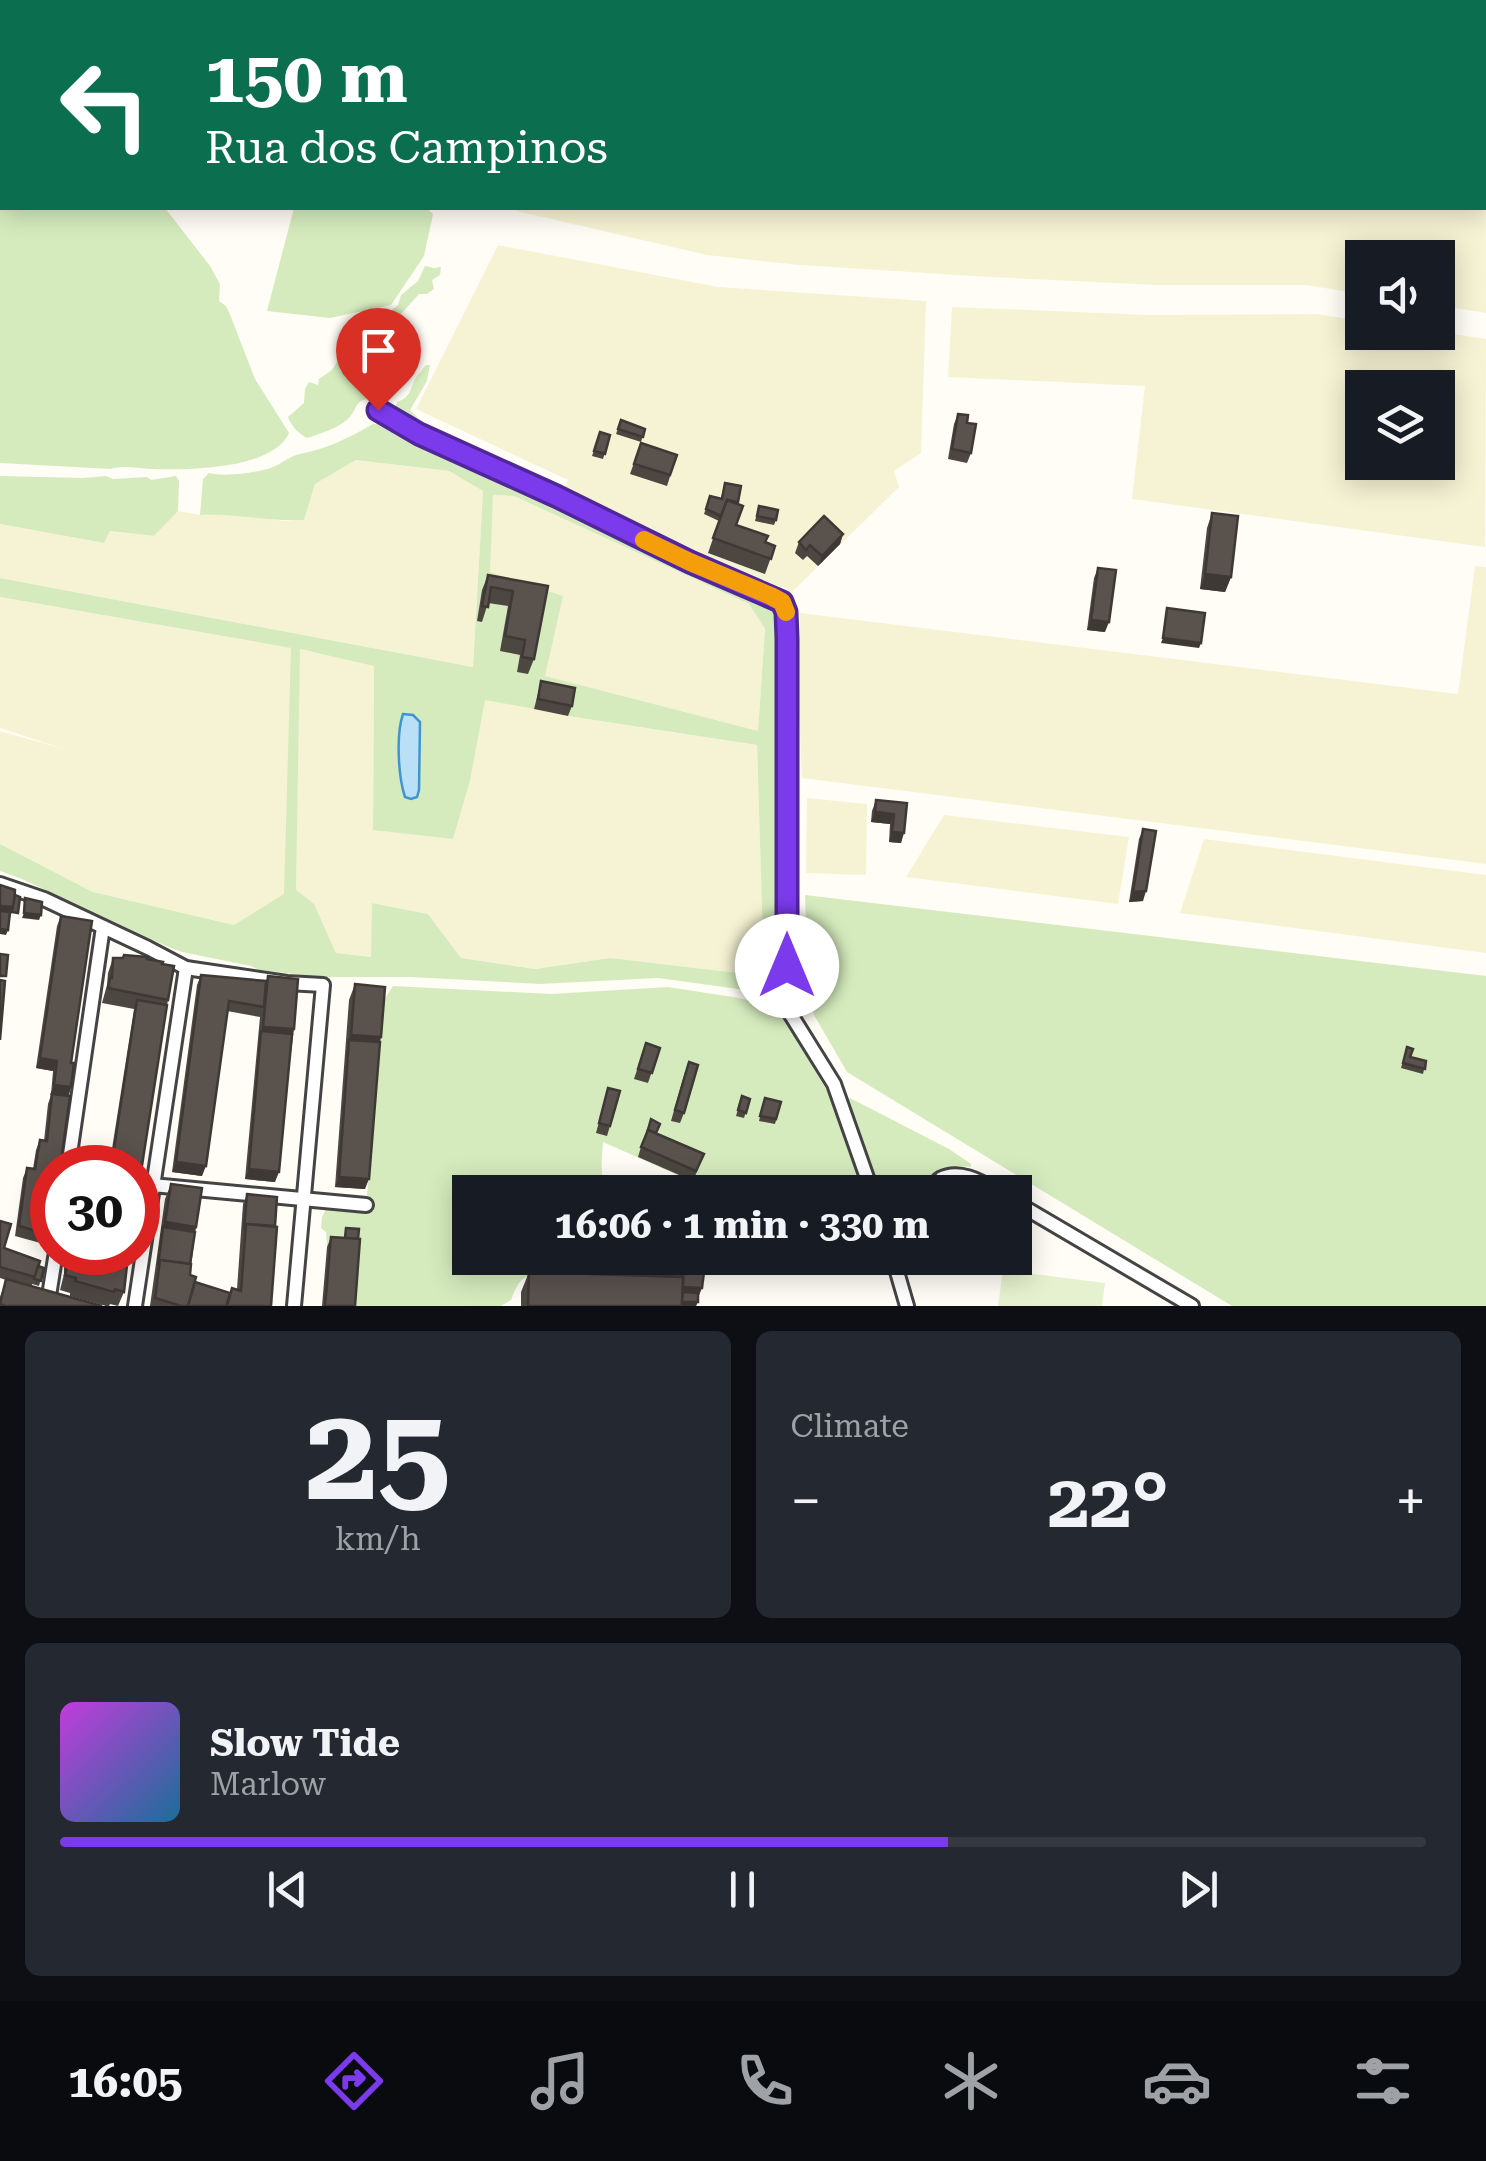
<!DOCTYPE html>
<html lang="en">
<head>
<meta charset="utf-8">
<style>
  :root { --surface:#171b24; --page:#242831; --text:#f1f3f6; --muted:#9ea1a6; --line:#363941; --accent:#7c3aed }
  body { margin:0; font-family:"Roboto Serif",serif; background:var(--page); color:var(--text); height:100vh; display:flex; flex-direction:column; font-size:38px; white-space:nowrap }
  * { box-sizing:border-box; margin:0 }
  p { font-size:32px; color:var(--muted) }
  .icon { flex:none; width:55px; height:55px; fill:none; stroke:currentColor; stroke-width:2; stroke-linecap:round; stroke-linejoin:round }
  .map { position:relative; height:1306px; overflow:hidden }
  .sheet { display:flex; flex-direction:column; gap:25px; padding:25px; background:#0d0f14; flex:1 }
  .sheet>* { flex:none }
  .top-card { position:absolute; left:0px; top:0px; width:1488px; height:210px; box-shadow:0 5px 25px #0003; background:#0b6e4f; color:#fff; overflow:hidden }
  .tools { position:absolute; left:1345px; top:240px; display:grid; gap:20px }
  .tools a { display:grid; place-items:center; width:110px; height:110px; border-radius:0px; background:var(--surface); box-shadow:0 5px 25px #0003; font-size:50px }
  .speed { position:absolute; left:30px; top:1145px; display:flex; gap:20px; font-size:50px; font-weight:700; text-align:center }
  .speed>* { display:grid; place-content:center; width:130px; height:130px; border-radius:50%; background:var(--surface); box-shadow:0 5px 25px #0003; line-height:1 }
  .speed .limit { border:15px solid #d22; background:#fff; color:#111 }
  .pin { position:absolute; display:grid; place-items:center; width:85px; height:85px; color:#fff; margin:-102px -42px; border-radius:50% 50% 50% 0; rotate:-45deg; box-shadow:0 0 10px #0007 }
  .pin .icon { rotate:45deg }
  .me { position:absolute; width:110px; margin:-55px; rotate:0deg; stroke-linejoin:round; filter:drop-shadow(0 0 8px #0008) }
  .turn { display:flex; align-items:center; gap:35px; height:210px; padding:0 40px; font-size:45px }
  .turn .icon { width:130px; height:130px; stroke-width:2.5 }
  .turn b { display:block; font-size:70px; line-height:85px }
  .big { font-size:75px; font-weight:700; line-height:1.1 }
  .sheet .card { flex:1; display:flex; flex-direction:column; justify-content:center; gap:15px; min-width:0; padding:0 35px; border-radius:15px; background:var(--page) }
  .sheet .dial { align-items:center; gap:0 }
  .dial b { font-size:130px; line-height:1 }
  .song { display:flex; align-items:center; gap:30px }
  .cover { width:120px; height:120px; border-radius:15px; background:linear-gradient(135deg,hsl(290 70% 55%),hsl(200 70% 35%)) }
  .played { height:10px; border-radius:5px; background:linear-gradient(90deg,var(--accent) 65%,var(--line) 65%) }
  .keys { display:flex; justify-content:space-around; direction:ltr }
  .heat { display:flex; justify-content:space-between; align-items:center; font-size:55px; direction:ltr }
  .sheet .tiles { flex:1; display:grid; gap:25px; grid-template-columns:1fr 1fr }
  .card:last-child { grid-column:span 2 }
  .trip { position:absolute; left:452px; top:1175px; width:580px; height:100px; border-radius:0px; background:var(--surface); box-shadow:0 5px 25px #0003; font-weight:700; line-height:100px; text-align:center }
  .tab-bar { display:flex; height:160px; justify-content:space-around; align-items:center; background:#090b0e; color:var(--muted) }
  .tab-bar .icon { width:70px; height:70px }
  .tab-bar .active { color:var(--accent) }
  .tab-bar b { font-size:45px; color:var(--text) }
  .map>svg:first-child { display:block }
  .farmland { fill:#f6f3d4; fill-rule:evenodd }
  .green { fill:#d5ebbd; fill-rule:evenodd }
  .pitch { fill:#e6f2cf }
  .water { fill:#b9e0f7; stroke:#3f96cf; stroke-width:2.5 }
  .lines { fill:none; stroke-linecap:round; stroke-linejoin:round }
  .canal { stroke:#b9e0f7; stroke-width:18 }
  .minor-casing { stroke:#444; stroke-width:18 }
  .minor { stroke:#fff; stroke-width:12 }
  .wall { fill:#4d4742 }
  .shaded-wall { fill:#3f3936 }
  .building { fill:#5a524d; stroke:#3f3936; stroke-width:2.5 }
  .route-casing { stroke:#51269a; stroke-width:25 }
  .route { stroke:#7c3aed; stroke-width:18 }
  .slow { stroke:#f59e0b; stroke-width:18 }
</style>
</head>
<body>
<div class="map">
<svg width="1486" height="1306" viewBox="0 0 1486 1306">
  <rect width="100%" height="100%" fill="#fffdf5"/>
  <!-- farmland -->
  <g class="farmland">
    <path d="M1485 59 1486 313 1438 305V258H1362V294L1306 285H1157L990 277 800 265 707 255 517 211 519 208H1485Z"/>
    <path d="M498 245 718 287 926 301 921 453 894 471 899 487 790 594 788 589 778 586 775 587 688 553 627 524 626 517 613 511 607 514 562 493 568 480 416 409Z"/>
    <path d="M952 307 1150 315 1317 314 1362 321V332H1438L1486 339 1485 547 1132 499 1145 386 948 377ZM1362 388H1438V462H1362Z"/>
    <path d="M356 460 449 471 483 491 473 667 0 578V524L104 543 110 531 154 536 178 511 200 515 221 514 285 521 304 520 315 484Z"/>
    <path d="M493 495 514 496 749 604 765 629 758 732 544 676 489 573Z"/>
    <path d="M1475 566 1486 567V864L802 778 798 688 800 613 1458 694Z"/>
    <path d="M0 597 292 648 285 894 234 925 93 892 0 844V731L64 749 0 728Z"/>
    <path d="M299 649 374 665 373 830 453 838 470 781 484 699 568 716 757 745 764 976 610 958 535 969 461 958 428 914 372 903V957L336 953 314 905 296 891Z"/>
    <path d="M807 798 867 804 866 875 806 873Z"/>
    <path d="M944 815 1129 837 1118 904 906 877Z"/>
    <path d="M1204 839 1486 875V953L1180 913Z"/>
  </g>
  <!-- green -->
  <g class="green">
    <path d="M0 0H57L58 2H2V208H165L210 266 220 284 219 301 226 306 229 312 255 379 289 433C273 470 185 470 150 469 137 468 123 465 111 469L0 463Z"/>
    <path d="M294 208H426L433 214 424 256 391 305 330 318 267 311Z"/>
    <path d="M425 266 434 268 441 267 440 275 432 280 434 289 427 294H419L400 315V323L380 348 376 357 387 361 388 370 378 381 373 398C353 400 359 408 348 419 338 428 320 434 307 438 299 434 291 426 288 417L304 403 305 389 309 382 318 385 319 379 332 370 338 360 344 361 353 353 356 345 368 337 385 316 398 305 401 295 418 281Z"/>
    <path d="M426 365H430L427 381 410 410 420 420V426L417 429 397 417 395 408 397 402C412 397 410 387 417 376 420 372 423 369 426 365Z"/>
    <path d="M373 424 393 425 761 597C787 617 781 649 782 678L781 982 779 990 774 994 658 978 540 984 411 977H321L259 970 251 966 182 952 166 946 22 879 0 871V844L93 892 234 925 284 894 291 648 0 597V578L473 667 483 491 449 471 356 460 315 484 304 520C269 522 235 513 200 515L203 479 209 473C225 477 255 473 271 468 281 464 290 456 300 454 326 449 349 438 373 424ZM493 495 514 496 749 604 765 629 758 731 545 676 563 596 490 572ZM300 649 374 666 373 830 453 839 470 781 485 700 534 709 538 692 571 698 568 716 757 745 764 976 610 958 535 969 461 958 428 914 372 903 371 957 336 953 314 904 296 890Z"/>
    <path d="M0 476 82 478 106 476 113 479 147 477 151 480 176 476 179 481 178 511 154 536 110 531 104 543 0 524Z"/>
    <path d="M805 895 1486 976V1306H1232L847 1072 814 1015 808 987Z"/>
    <path d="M393 986 551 994 668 987 739 998 774 1007 781 1013 832 1099 865 1192H716L603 1142C602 1159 599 1177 607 1192H470V1258H602L596 1276C577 1275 538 1268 523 1279 517 1283 514 1293 511 1300L501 1306H352L357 1250 327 1247 326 1232 321 1228 322 1217 327 1207 370 1202 367 1195 384 1000Z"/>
    <path d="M850 1098 949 1149 971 1164V1167C948 1164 935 1175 920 1192H878L847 1106 846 1103Z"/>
  </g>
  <!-- pitch -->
  <path class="pitch" d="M1003 1270 1105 1283 1102 1306H998Z"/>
  <!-- water -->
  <path class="water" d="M403 714 413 715 420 722 419 790 417 797 411 799 405 797C398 776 396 734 403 714Z"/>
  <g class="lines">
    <!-- canal -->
    <path class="canal" d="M437 0V2"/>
    <defs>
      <g id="minor">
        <path d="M378 410 419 434 556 496 690 562 771 595C790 607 786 618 787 639L788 1010 834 1084 872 1192"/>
        <path d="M0 884 44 899 148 948 186 968 287 983 323 985 294 1306"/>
        <path d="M68 1168 103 927"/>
        <path d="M152 1185 366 1205"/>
        <path d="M929 1192C929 1192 939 1179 940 1179 960 1168 983 1183 999 1192"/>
        <path d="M1015 1202 1192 1306"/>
        <path d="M893 1258 907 1306"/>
        <path d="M48 1302 56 1252"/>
        <path d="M135 1306 186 968"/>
      </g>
    </defs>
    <!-- minor casing -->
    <use href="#minor" class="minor-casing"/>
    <!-- minor -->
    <use href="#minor" class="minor"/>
  </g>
  <!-- wall -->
  <g class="wall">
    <path d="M958 414 967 423 971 453 967 463 948 459 954 424Z"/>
    <path d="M621 420 645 429 641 442 616 434Z"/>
    <path d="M600 432 610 435 603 459 592 456Z"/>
    <path d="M641 443 677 455 667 486 630 474Z"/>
    <path d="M725 483 741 486 737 503 736 525 765 542 775 546 765 574 708 553 719 521 704 514 710 496 721 498Z"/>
    <path d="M759 506 776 520 774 525 755 521Z"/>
    <path d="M1212 513 1231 577 1225 592 1200 589 1207 528Z"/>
    <path d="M843 534 840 544 818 566 807 556 803 560 795 553 799 542Z"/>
    <path d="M1098 568 1105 632 1087 630 1094 578Z"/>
    <path d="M488 575 548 586 534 659 528 674 517 672 520 655 500 651 508 606 488 603 482 622 477 621 482 590Z"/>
    <path d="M541 681 572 706 568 716 534 709Z"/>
    <path d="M876 800 907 803 901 843 889 842 890 824 871 822 872 811Z"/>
    <path d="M1143 829V901L1129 902 1139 839Z"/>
    <path d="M61 916 71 1087 52 1168 47 1234 44 1244 15 1236 23 1178 27 1168 33 1169 36 1150 40 1140 44 1141 48 1104 51 1095 53 1071 36 1068 57 926Z"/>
    <path d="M113 958 147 959 168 1000 138 1168H109L134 1009 102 1003 107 985 108 973Z"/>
    <path d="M201 975 266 981 268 976 294 1029 275 1182 245 1179 260 1017 227 1011 202 1176 172 1172 197 985Z"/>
    <path d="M355 984 381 1037 380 1042 365 1189 335 1187 349 1000Z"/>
    <path d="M646 1043 660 1048 648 1083 634 1079Z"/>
    <path d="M1407 1047 1410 1057 1426 1061 1423 1074 1401 1068Z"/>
    <path d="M685 1072 684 1113 680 1123 671 1121Z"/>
    <path d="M608 1088 610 1126 607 1136 596 1133Z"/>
    <path d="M742 1096 750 1099 744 1118 736 1116Z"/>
    <path d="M765 1098 781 1102 775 1124 759 1121Z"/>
    <path d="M656 1134 704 1154 693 1181 638 1157 641 1147Z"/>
    <path d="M171 1184 196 1227 190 1275 195 1282 230 1293 237 1289 243 1204 247 1194 271 1306H150L165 1199Z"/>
    <path d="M0 1221 4 1248 44 1268 39 1286 32 1284V1286L102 1306H0V1297L6 1280 0 1278Z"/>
    <path d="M346 1228 355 1306H322L327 1247 331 1237 344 1238Z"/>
    <path d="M68 1252H92L124 1292 118 1306 110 1304 109 1306H106L70 1296V1293L60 1290 64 1274V1262Z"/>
    <path d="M640 1258H686L683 1265 698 1298 696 1306H521V1292L529 1272 614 1275 617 1266 638 1265Z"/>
  </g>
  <!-- shaded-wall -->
  <g class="shaded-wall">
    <path d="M843 534 840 544 818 566 822 556Z"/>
    <path d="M1205 574 1231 577 1225 592 1200 589Z"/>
    <path d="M1091 620 1109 622 1105 632 1087 630Z"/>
    <path d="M1163 638 1201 643 1199 648 1161 643Z"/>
    <path d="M875 812 894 814 890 824 871 822Z"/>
    <path d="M892 832 904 833 901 843 889 842Z"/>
    <path d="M1146 891 1143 901 1129 902 1133 892Z"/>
    <path d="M0 906 14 907 10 917 0 916Z"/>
    <path d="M24 913 41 915 39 920 22 918Z"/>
    <path d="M0 929 8 930 6 935 0 934Z"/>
    <path d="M263 1027 294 1029 288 1044 261 1031Z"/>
    <path d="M351 1035 381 1037 376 1052 349 1040Z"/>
    <path d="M40 1058 57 1061 53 1071 36 1068Z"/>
    <path d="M54 1085 71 1087 67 1097 50 1095Z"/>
    <path d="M176 1162 206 1166 202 1176 172 1172Z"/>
    <path d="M249 1169 279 1172 275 1182 245 1179Z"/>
    <path d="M339 1177 369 1179 365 1189 335 1187Z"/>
    <path d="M165 1222 196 1227 191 1242 163 1227Z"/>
    <path d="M617 1280 702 1288 698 1298Z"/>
    <path d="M677 1302H698L696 1306H676Z"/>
  </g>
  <!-- building -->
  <g class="building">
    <path d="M74 0H96V1L115 0V2H75Z"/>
    <path d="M958 414 968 415 967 423 976 424 971 453 952 449Z"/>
    <path d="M621 420 645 429 643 437 618 429Z"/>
    <path d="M600 432 610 435 605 454 594 451Z"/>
    <path d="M641 443 677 455 670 475 634 464Z"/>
    <path d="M725 483 741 486 738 502 727 500 721 516 706 509 710 496 722 499Z"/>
    <path d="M727 500 743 506 736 525 768 536 765 542 775 546 771 559 713 538Z"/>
    <path d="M759 506 778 510 776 520 757 516Z"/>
    <path d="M1212 513 1238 516 1231 577 1205 574Z"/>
    <path d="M824 516 843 534 822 556 810 545 806 550 799 542Z"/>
    <path d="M1098 568 1116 570 1109 622 1091 620Z"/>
    <path d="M488 575 548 586 534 659 522 657 525 640 505 636 513 591 491 587 488 607 482 606Z"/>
    <path d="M1167 608 1205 613 1201 643 1163 638Z"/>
    <path d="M541 681 575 688 572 706 538 699Z"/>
    <path d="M876 800 907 803 904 833 892 832 894 814 875 812Z"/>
    <path d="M1143 829 1156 831 1146 891 1133 892Z"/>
    <path d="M0 885 15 890 14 907 0 906Z"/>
    <path d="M15 895 20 897 18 913 12 912Z"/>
    <path d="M25 898 42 902 41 915 24 913Z"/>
    <path d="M0 911 10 912 8 930 0 929Z"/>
    <path d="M61 916 92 921 71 1063H74L71 1087 54 1085 57 1061 40 1058Z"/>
    <path d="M0 954 8 955 6 976H0Z"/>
    <path d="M124 955 148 957 147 959 163 962 162 964 174 966 168 1000 108 988 110 978H112L113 958H123Z"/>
    <path d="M201 975 266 981 264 1007 229 1001 206 1166 176 1162Z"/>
    <path d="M268 976 298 979 294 1029 263 1027Z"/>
    <path d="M0 980 5 981 0 1040Z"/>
    <path d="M355 984 385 987 381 1037 351 1035Z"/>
    <path d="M137 1000 167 1005 138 1191V1168H111Z"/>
    <path d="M261 1031 292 1034 279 1172 249 1169Z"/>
    <path d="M349 1040 380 1042 369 1179 339 1177Z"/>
    <path d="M646 1043 660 1048 652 1073 638 1069Z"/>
    <path d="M1407 1047 1413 1049 1410 1057 1426 1061 1425 1069 1403 1063Z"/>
    <path d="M689 1062 698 1065 684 1113 675 1110Z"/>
    <path d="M608 1088 620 1091 610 1126 599 1123Z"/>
    <path d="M52 1094 70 1096 60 1168H52V1198L47 1234 19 1226 27 1168 35 1169 40 1140 47 1141Z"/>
    <path d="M742 1096 750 1099 746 1113 738 1110Z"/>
    <path d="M765 1098 781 1102 776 1119 760 1116Z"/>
    <path d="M651 1119 660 1124 656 1133 648 1130 647 1133Z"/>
    <path d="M648 1130 704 1154 696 1171 641 1147Z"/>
    <path d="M171 1184 202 1188 196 1227 165 1222Z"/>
    <path d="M247 1194 277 1197 275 1226 246 1224 244 1229Z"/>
    <path d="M0 1221 11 1224 4 1248 40 1261 35 1277 0 1267Z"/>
    <path d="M246 1224 277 1227 271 1306H227L232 1288 241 1291Z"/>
    <path d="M163 1227 195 1232 190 1264 160 1260 158 1265Z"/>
    <path d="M346 1228 359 1229 358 1239 345 1238Z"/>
    <path d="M331 1237 360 1239 355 1306H325Z"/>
    <path d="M70 1252H108L128 1256 124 1292 115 1289 114 1292 75 1281 76 1278 65 1275 67 1267H69Z"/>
    <path d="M641 1258H658L656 1266 639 1265Z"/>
    <path d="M659 1258H683L682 1277 617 1275V1266H624V1264L657 1266Z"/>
    <path d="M160 1260 191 1264 190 1275 196 1277 188 1306H181L155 1298Z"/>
    <path d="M705 1264 702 1288 683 1287V1265Z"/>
    <path d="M38 1266 44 1268 41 1281 34 1279Z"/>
    <path d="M529 1272 683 1277 682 1306H528Z"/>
    <path d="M6 1279 102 1306H5L0 1304Z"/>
    <path d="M195 1282 230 1293 226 1306H188Z"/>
    <path d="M683 1292 698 1293V1302H682Z"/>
  </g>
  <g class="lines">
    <defs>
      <path id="route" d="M378 410 419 434 556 496 690 562 782 602 786 612 787 639V966"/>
    </defs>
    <!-- route casing -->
    <use href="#route" class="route-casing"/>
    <!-- route -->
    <use href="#route" class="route"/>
    <!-- slow -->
    <path class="slow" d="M644 540 690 562 771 596 782 602 786 612"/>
  </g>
</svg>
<div class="tools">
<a><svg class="icon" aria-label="sound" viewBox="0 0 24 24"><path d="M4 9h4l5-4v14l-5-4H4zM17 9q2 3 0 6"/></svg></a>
<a><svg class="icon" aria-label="layers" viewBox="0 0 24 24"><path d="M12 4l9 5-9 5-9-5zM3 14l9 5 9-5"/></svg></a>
</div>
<div class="speed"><div class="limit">30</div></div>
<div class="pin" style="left:378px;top:410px;background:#d93025"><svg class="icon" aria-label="arrive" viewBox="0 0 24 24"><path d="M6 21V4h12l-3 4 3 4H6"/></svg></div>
<svg class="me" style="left:787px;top:966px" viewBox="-20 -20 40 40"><circle r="19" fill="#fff"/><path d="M0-13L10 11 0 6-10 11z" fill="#7c3aed"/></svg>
<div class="trip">16:06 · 1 min · 330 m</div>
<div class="top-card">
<div class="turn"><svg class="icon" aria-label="left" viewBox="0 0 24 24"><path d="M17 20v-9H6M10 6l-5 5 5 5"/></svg><div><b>150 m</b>Rua dos Campinos</div></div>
</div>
</div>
<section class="sheet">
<div class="tiles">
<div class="card dial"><b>25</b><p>km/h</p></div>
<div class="card"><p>Climate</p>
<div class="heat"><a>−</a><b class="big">22°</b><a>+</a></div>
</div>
<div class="card">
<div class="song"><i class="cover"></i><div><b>Slow Tide</b><p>Marlow</p></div></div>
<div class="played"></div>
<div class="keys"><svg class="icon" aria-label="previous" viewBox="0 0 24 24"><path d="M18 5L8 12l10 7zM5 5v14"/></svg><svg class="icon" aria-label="pause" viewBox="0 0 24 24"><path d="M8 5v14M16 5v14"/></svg><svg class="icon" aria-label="next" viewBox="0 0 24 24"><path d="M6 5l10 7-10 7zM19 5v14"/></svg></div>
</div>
</div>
</section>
<nav class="tab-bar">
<b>16:05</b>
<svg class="icon active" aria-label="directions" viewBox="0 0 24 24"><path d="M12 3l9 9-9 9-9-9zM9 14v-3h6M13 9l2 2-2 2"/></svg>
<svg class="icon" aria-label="music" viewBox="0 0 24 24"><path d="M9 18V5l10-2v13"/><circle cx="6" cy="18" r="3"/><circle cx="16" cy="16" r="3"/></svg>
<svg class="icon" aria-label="phone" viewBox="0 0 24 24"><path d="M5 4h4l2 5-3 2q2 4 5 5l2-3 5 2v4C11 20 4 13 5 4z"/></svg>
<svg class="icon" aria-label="climate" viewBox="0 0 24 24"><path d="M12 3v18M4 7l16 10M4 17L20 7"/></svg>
<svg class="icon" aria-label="car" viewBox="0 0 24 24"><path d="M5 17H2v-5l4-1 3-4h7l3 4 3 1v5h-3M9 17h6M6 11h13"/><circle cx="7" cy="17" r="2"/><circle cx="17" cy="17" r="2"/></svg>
<svg class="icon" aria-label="filters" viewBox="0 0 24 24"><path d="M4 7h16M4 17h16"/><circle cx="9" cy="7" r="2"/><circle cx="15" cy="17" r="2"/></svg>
</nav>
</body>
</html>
